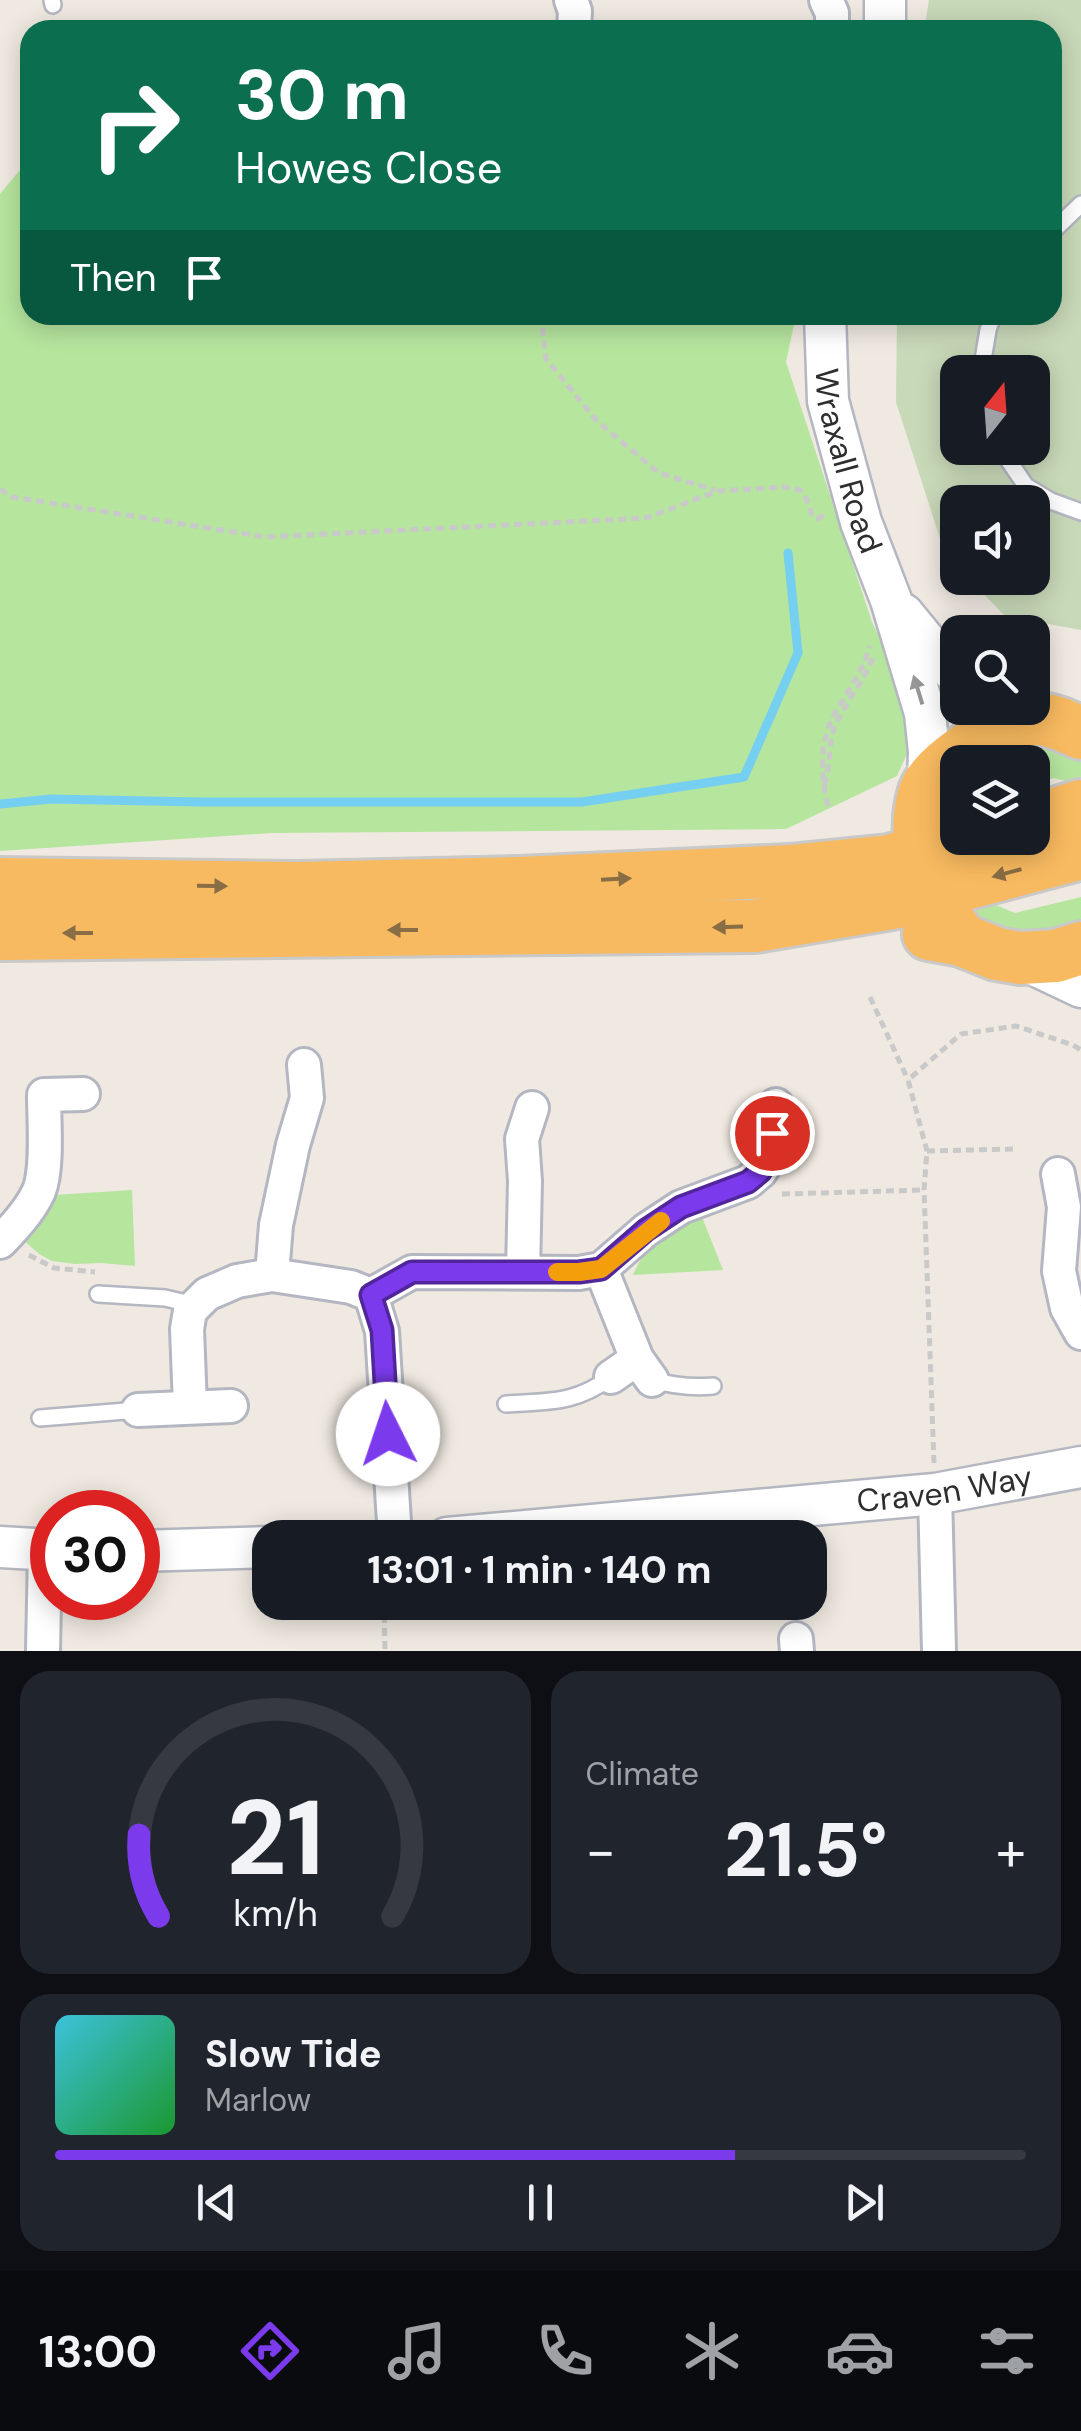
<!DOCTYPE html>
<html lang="en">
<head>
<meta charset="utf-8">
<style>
  :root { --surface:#171b24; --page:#20242c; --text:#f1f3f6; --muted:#9ea1a6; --line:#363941; --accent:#7c3aed }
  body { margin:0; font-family:"DM Sans",sans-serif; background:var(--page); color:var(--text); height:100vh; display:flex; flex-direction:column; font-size:38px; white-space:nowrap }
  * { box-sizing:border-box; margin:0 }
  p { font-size:32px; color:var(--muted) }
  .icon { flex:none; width:55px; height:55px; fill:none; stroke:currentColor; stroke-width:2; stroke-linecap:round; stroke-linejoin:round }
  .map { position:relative; height:1651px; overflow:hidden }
  .panel { display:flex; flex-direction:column; gap:20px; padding:20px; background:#0d0f14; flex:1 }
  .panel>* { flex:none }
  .hud { position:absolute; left:20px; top:20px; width:1042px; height:305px; border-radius:30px; box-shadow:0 5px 25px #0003; background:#0b6e4f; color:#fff; overflow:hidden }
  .needle { width:65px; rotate:17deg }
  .buttons { position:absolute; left:940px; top:355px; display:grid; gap:20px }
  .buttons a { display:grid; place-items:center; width:110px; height:110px; border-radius:20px; background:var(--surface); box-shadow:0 5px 25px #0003; font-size:50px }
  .speed { position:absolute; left:30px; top:1490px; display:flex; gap:20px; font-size:50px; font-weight:700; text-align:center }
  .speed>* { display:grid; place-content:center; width:130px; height:130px; border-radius:50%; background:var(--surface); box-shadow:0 5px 25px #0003; line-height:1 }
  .speed .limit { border:15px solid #d22; background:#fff; color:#111 }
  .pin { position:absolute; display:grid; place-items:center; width:85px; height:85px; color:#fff; margin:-42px; border:5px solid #fff; border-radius:50%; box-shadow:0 2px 10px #0007 }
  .me { position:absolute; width:110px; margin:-55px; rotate:356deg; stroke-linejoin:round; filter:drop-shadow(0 0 8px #0008) }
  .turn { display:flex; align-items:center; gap:35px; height:210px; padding:0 50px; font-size:45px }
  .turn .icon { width:130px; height:130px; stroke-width:2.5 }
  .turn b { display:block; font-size:70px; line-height:85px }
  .then { display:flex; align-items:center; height:95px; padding:0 50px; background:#0003; gap:20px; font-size:38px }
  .big { font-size:75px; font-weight:700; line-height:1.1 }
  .panel .card { flex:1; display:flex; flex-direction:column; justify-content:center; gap:15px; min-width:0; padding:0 35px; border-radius:30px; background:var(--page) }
  .panel .dial { align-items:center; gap:0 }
  .dial svg { height:260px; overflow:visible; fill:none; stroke:var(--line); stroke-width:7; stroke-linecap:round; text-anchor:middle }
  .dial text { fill:var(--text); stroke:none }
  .song { display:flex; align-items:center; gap:30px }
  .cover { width:120px; height:120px; border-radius:15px; background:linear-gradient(135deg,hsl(190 70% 55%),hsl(130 70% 35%)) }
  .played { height:10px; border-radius:5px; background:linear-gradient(90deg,var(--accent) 70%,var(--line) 70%) }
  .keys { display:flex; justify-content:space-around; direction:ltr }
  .heat { display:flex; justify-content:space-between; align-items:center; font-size:55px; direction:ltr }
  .panel .tiles { flex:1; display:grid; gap:20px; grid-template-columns:1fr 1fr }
  .card:last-child { grid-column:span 2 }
  .trip { position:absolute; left:252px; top:1520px; width:575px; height:100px; border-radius:30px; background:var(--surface); box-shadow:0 5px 25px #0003; font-weight:700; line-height:100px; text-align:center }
  .dock { display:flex; height:160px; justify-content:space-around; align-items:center; background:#090b0e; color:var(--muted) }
  .dock .icon { width:70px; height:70px }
  .dock .on { color:var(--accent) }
  .dock b { font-size:45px; color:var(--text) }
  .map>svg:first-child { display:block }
  .green { fill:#b6e59e }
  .cemetery { fill:#c8d9b8; fill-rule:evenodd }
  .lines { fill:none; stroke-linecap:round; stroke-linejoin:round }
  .stream { stroke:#75cff0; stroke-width:9 }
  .service-casing { stroke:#b4b7c1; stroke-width:20 }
  .minor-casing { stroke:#b4b7c1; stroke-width:38 }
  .tertiary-casing { stroke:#b4b7c1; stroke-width:45 }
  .trunk-casing { stroke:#c9c9c9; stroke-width:58 }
  .path { stroke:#c9c9c9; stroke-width:5; stroke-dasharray:8 5; stroke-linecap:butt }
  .service { stroke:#fff; stroke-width:15 }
  .minor { stroke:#fff; stroke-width:32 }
  .tertiary { stroke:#fff; stroke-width:40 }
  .trunk { stroke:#f8ba60; stroke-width:52 }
  .oneway { fill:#969696 }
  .oneway2 { fill:#896d44 }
  .route-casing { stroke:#51269a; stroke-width:25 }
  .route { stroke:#7c3aed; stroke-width:18 }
  .slow { stroke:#f59e0b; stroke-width:18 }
  .labels { text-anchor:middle; stroke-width:10; stroke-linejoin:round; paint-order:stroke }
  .street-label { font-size:32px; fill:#2e2e2e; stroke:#fff }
</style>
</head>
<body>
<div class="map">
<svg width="1081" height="1651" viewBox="0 0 1081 1651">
  <rect width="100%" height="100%" fill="#efe9e1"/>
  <!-- green -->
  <g class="green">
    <path d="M30 153V315H796L786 362 872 622 909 699 912 743 897 776 786 829 272 833 0 851V194L20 170Z"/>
    <path d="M1026 747H1055L1081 761V785L1054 778 1033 784 1032 762H985Z"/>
    <path d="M1081 897V932L1003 937 967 911 991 903 1015 913Z"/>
    <path d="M132 1190 135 1266 101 1263 75 1264 52 1261 39 1254 22 1239 54 1195Z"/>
    <path d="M702 1217 723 1270 633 1275C645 1244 673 1230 702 1217Z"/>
  </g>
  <!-- cemetery -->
  <path class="cemetery" d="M929 0H1081V630L1005 616 968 578H1032V502H958L957 567 945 554 896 402 897 315H1052V30H924ZM958 372H1032V448H958Z"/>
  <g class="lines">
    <!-- stream -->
    <path class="stream" d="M0 804 51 799 200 802H582L744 777 798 653 788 553"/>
    <defs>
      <g id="service">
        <path d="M52 0 53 5"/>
        <path d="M1052 232 1081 204"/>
        <path d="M981 372 988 330 993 315"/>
        <path d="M1000 448 1026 486 1051 501 1081 512"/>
        <path d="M98 1294 165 1298 195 1305"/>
        <path d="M652 1380C674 1386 691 1388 713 1386"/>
        <path d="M506 1404C549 1401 575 1404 611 1377"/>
        <path d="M40 1418 138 1410"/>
      </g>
      <g id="minor">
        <path d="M571 0 575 11 574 30"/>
        <path d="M826 0 832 13V30"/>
        <path d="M1058 1174 1064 1207 1059 1271 1067 1308 1081 1333"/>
        <path d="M0 1242C14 1228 31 1209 39 1191 48 1169 44 1120 44 1095L83 1094"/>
        <path d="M601 1269 637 1359 652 1380"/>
        <path d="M523 1272 525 1181 522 1139 532 1108"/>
        <path d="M272 1275 276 1225 293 1145 307 1098 304 1065"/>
        <path d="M371 1295 412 1272 579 1273 601 1269 646 1230 681 1207 748 1182 760 1172 767 1161 776 1105"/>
        <path d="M611 1377 637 1359"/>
        <path d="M190 1407 187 1329 190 1311 207 1294 237 1281 272 1275 351 1287 371 1295 382 1331 395 1538"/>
        <path d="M138 1410 231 1406"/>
        <path d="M935 1494 939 1651"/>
        <path d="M796 1639 797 1651"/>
        <path d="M43 1651 45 1550"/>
      </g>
      <g id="tertiary">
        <path d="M885 30V0"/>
        <path id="s1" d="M825 315 828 401 861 522 891 600 925 713 929 752 928 783"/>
        <path d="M903 614 939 658 958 675"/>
        <path d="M1020 958 1081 987"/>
        <path id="s2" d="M447 1538 935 1494 1081 1467"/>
        <path d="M0 1547 52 1550"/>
        <path d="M138 1551 270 1547"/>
      </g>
      <g id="trunk">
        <path d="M1032 821 1081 806"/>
        <path d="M0 884 298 888 519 883 790 871 889 861 977 838"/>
        <path d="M0 934 755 926 933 896 968 883 1081 853"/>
        <path d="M929 934 962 940 997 954 1020 958 1056 956 1081 948"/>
        <path d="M962 940C952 926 940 911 933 895 921 867 915 824 924 795 931 766 1007 719 1037 719 1052 719 1068 727 1081 733"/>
      </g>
    </defs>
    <!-- service casing -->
    <use href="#service" class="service-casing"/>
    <!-- minor casing -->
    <use href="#minor" class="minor-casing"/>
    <!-- tertiary casing -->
    <use href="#tertiary" class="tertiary-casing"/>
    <!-- trunk casing -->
    <use href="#trunk" class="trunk-casing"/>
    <!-- path -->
    <g class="path">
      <path d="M541 315 546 359 597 421 659 473 715 490"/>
      <path d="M0 489 12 497 265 537 646 518 718 491 784 487 800 490 806 498 812 514 817 519 822 516V512"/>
      <path d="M824 785C831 767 828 747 834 729 844 703 864 683 873 657"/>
      <path d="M828 806C820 773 819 741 836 711 849 689 863 671 870 646"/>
      <path d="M870 997 908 1080"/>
      <path d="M927 1151 1014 1149"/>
      <path d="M782 1194 924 1190"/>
      <path d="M29 1255 54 1268 95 1272"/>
      <path d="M934 1463 924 1190 927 1151 908 1080 961 1034 1016 1026 1073 1045 1081 1050"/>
      <path d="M384 1602 385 1651"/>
    </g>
    <!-- service -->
    <use href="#service" class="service"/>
    <!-- minor -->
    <use href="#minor" class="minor"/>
    <!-- tertiary -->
    <use href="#tertiary" class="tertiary"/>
    <!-- trunk -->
    <use href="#trunk" class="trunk"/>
  </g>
  <!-- one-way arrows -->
  <defs><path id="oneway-solid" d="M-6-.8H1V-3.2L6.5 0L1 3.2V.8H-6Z" transform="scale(2.5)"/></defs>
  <use class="oneway" href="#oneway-solid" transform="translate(918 690) rotate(-107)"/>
  <g class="oneway2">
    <use href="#oneway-solid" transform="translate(1007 873) rotate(165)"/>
    <use href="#oneway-solid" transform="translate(616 879) rotate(-3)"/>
    <use href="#oneway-solid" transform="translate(212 886) rotate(1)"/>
    <use href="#oneway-solid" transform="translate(728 927) rotate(178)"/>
    <use href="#oneway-solid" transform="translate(403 930) rotate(180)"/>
    <use href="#oneway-solid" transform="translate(78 933) rotate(180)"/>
  </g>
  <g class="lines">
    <defs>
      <path id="route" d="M388 1434 382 1330 371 1295 412 1272H579L601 1269 646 1230 681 1207 748 1182 760 1172 767 1161 772 1133"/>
    </defs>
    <!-- route casing -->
    <use href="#route" class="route-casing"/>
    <!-- route -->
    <use href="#route" class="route"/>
    <!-- slow -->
    <path class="slow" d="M557 1272H579L601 1269 661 1221"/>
  </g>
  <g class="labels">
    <!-- street labels -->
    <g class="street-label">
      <text dy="11" stroke="none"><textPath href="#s1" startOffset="148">Wraxall Road</textPath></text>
      <text dy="11" stroke="none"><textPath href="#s2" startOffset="500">Craven Way</textPath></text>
    </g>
  </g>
</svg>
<div class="buttons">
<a><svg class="needle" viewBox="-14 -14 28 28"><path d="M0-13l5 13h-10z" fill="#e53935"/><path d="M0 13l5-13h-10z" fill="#9ea1a6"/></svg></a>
<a><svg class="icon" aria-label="sound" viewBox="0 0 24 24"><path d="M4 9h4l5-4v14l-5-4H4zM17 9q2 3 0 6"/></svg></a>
<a><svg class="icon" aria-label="search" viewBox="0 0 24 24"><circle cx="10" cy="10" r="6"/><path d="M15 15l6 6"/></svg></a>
<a><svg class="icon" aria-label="layers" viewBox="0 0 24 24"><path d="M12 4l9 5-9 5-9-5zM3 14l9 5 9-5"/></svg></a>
</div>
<div class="speed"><div class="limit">30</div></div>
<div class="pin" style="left:772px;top:1133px;background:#d93025"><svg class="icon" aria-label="arrive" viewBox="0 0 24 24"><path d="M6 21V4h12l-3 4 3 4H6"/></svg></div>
<svg class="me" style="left:388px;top:1434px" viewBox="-20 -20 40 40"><circle r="19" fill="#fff"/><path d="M0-13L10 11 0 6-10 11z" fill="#7c3aed"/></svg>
<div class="trip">13:01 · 1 min · 140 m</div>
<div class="hud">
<div class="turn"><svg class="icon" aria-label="right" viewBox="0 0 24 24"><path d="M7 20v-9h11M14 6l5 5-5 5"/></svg><div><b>30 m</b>Howes Close</div></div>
<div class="then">Then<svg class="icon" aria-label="arrive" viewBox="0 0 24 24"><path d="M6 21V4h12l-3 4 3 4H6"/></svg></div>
</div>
</div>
<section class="panel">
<div class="tiles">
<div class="card dial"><svg viewBox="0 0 100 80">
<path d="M14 69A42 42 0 1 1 86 69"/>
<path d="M14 69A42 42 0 0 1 8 44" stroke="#7c3aed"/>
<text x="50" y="56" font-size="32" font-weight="700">21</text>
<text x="50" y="72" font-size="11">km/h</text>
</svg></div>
<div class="card"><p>Climate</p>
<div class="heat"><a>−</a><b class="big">21.5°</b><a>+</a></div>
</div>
<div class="card">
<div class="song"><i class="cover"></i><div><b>Slow Tide</b><p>Marlow</p></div></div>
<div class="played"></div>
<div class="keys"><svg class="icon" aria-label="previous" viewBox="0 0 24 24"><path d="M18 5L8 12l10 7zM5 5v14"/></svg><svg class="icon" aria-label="pause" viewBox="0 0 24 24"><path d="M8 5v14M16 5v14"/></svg><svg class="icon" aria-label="next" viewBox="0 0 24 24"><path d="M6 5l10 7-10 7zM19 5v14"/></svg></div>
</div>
</div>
</section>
<nav class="dock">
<b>13:00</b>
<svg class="icon on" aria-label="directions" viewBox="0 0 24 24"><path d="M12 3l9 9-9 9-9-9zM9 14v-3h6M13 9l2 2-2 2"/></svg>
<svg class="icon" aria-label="music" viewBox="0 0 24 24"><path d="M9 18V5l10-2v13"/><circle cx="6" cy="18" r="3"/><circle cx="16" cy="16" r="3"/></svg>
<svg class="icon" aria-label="phone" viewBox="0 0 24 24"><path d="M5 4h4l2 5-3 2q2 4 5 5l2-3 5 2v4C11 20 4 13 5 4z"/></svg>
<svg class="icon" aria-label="climate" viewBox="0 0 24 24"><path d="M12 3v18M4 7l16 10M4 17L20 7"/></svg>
<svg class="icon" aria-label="car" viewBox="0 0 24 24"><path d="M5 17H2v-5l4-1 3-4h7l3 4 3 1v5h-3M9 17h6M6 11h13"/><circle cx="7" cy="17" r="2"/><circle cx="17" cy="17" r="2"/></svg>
<svg class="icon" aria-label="filters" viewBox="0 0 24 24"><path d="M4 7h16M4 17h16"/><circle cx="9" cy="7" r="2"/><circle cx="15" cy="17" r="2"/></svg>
</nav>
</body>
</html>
